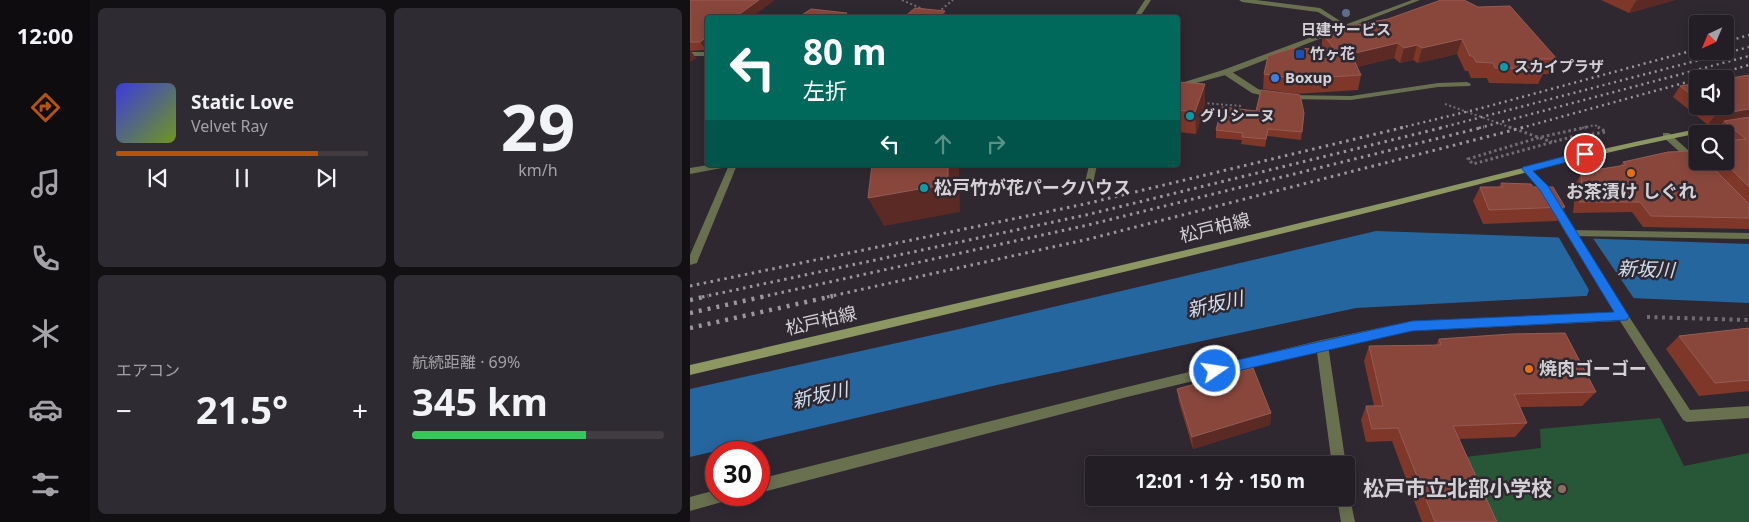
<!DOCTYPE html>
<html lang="ja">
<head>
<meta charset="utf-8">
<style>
  :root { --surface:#231e25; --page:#2f2b32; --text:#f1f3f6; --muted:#a3a2a7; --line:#403c42; --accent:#b45309 }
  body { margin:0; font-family:"Noto Sans","Noto Sans JP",sans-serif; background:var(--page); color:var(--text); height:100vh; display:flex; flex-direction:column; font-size:19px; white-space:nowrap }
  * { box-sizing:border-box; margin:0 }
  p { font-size:16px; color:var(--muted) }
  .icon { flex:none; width:28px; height:28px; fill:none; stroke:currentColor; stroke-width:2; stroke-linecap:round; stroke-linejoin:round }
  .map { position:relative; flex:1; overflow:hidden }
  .sheet { display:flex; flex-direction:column; gap:8px; padding:8px; background:#131014; width:600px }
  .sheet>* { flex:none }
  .hud { position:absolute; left:15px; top:15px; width:475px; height:152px; border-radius:5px; box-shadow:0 2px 12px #0003,0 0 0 1px var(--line); background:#00695c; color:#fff; overflow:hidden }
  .needle { width:32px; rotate:224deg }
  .fabs { position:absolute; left:999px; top:15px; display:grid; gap:10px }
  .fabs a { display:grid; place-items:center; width:45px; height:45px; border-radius:5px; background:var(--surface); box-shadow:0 2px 12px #0003,0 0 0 1px var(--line); font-size:25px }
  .speed { position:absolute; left:15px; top:441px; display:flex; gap:10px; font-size:25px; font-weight:700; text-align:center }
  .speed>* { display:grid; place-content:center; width:65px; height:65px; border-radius:50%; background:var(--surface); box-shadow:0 2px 12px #0003,0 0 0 1px var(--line); line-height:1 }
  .speed .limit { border:8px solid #d22; background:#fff; color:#111 }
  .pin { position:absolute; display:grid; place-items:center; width:42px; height:42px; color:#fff; margin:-21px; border:2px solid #fff; border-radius:50%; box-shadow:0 1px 5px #0007 }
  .me { position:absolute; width:55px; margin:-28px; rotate:77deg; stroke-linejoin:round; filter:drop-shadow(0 0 4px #0008) }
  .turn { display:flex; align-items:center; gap:18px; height:105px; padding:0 15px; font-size:22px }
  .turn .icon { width:65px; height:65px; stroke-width:2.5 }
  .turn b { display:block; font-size:35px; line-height:42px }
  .lanes { display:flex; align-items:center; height:48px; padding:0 15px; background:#0003; justify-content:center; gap:25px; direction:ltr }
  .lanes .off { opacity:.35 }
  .big { font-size:38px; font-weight:700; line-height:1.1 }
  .sheet .card { flex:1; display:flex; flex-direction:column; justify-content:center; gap:8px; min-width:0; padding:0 18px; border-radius:8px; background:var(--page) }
  .sheet .dial { align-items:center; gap:0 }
  .dial b { font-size:65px; line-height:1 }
  .song { display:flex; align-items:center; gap:15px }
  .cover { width:60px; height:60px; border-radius:8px; background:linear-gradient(135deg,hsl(240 70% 55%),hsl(80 70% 35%)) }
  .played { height:5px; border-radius:2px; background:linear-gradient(90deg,var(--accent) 80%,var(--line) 80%) }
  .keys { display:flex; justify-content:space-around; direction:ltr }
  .heat { display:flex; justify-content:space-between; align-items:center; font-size:28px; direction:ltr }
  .charge { height:8px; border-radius:4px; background:linear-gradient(90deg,#34c759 69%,var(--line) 0) }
  .sheet .tiles { flex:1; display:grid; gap:8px; grid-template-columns:repeat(2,1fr) }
  .trip { position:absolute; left:395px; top:456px; width:270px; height:50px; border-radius:5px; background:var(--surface); box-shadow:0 2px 12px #0003,0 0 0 1px var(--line); font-weight:700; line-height:50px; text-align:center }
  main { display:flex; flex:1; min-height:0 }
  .dock { display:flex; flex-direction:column; width:90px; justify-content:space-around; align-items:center; background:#0e0c0f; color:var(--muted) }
  .dock .icon { width:35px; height:35px }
  .dock .on { color:var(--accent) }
  .dock b { font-size:22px; color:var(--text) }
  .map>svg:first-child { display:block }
  .green { fill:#275736 }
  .water { fill:#26669f }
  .pier { fill:#2f2831 }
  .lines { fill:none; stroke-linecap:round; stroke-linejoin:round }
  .path-far2 { stroke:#726c74; stroke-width:2; stroke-dasharray:2 2.5; stroke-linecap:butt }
  .path-far1 { stroke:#726c74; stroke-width:3; stroke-dasharray:2.5 3; stroke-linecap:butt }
  .path { stroke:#726c74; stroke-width:4; stroke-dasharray:3 4.5; stroke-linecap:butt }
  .service { fill:#69704f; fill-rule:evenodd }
  .minor { fill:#69704f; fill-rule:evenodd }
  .tertiary { fill:#69704f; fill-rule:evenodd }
  .secondary { fill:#8d9761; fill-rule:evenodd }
  .rail-far2 { stroke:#9b969d; stroke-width:2.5; stroke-dasharray:2 4; stroke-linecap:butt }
  .rail-far1 { stroke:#9b969d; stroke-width:3; stroke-dasharray:2.5 4.5; stroke-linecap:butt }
  .rail { stroke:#9b969d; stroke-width:4.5; stroke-dasharray:3 6; stroke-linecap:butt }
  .wall { fill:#7f3729 }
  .shaded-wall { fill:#5b2a24 }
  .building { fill:#89473c; stroke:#955c54 }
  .route { fill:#1a73e8; stroke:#114b97 }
  .service-dot { fill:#5c6f8a; stroke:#2f2831; stroke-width:2 }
  .transit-dot { fill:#1a4fb4; stroke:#2f2831; stroke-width:2 }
  .culture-dot { fill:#0f9aa8; stroke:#2f2831; stroke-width:2 }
  .shop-dot { fill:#3f7fe0; stroke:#2f2831; stroke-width:2 }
  .food-dot { fill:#e8710a; stroke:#2f2831; stroke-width:2 }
  .education-dot { fill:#8d6e63; stroke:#2f2831; stroke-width:2 }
  .labels { text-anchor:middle; stroke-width:5; stroke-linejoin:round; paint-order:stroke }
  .far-poi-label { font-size:15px; font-weight:bold; fill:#d5d0d6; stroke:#2f2831; text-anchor:start }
  .poi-label { font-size:18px; font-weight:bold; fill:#d5d0d6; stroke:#2f2831; text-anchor:start }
  .street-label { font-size:18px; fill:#d5d0d6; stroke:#2f2831 }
  .water-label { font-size:19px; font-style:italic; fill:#d1e1f2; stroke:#2f2831 }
  .near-poi-label { font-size:21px; font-weight:bold; fill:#d5d0d6; stroke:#2f2831; text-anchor:end }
</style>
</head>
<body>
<main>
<nav class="dock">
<b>12:00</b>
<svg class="icon on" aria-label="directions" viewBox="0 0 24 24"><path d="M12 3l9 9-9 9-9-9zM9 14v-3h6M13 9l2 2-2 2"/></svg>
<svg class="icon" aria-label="music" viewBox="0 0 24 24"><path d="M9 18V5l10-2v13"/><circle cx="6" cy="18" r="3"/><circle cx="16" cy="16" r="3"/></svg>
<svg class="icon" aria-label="phone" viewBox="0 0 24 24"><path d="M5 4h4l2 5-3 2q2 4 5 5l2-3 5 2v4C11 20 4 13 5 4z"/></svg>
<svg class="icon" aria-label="climate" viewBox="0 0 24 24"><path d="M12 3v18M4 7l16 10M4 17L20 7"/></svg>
<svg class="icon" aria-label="car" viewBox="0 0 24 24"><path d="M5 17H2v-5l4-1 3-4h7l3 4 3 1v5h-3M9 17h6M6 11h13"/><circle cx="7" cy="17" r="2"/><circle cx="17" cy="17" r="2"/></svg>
<svg class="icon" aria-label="filters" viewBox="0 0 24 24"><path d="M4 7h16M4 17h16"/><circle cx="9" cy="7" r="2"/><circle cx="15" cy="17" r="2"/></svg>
</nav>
<section class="sheet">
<div class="tiles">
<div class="card">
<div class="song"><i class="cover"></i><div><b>Static Love</b><p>Velvet Ray</p></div></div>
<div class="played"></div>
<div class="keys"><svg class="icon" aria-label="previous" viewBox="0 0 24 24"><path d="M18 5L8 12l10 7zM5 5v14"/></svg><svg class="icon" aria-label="pause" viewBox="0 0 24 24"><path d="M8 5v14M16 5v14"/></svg><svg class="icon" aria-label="next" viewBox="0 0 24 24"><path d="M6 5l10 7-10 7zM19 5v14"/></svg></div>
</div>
<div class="card dial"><b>29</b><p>km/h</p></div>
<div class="card"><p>エアコン</p>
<div class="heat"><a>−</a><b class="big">21.5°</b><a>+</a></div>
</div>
<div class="card"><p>航続距離 · 69%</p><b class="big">345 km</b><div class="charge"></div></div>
</div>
</section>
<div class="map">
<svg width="1059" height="522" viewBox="0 0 1059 522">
  <rect width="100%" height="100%" fill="#2f2831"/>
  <!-- green -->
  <path class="green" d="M970 418 994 466 1059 453V522H806L776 457 851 448 850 429Z"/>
  <!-- water -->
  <path class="water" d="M686 231 1059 244V303L894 296 666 308 307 385 0 457V389L274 328Z"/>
  <!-- pier -->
  <path class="pier" d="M868 236 902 237 945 300 896 298 899 290Z"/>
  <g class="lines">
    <!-- path-far2 -->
    <g class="path-far2">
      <path d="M212 0 237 11"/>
      <path d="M241 18 263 0"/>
      <path d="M513 103 552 106"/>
      <path d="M755 104 822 128"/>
      <path d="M892 128 905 125 910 128"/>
    </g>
    <!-- path-far1 -->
    <g class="path-far1">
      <path d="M819 127 862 142"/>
      <path d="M897 127 851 137 778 159 783 164 881 137 916 132 908 127"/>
    </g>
    <!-- path -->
    <path class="path" d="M957 317 1059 320"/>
    <!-- service -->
    <g class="service">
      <path d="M549 0H566L630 8 658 26 653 27 628 12 552 2Z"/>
      <path d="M973 133H979L1008 159V161H1009L1008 163H1002L973 137Z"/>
      <path d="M399 165H407L403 183 399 186 395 183Z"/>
      <path d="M880 230 1059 233V239L880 236 875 233Z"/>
    </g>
    <!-- minor -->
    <g class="minor">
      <path d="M455 0H461L449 18H443Z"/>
      <path d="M533 70H539L568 89 587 96 583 98 562 93 533 74Z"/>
      <path d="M777 82 781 84 780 86 748 87 661 100 598 99 594 97 598 95 661 96 748 83Z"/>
      <path d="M18 165H36L32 168 0 174V168Z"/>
      <path d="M39 165H47L8 260 7 263 0 265V255Z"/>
      <path d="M837 166 840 167 857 186 883 231 1000 410 1059 406V418L997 422 993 420 930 321 722 331 632 350 437 397 69 493V479L437 387 632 340 722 321 925 312 877 235 851 190 833 169Z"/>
      <path d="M26 490V495H41L39 500 0 511V497Z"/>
    </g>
    <!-- tertiary -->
    <g class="tertiary">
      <path d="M722 0H730L539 74 488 88V84L533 70Z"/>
      <rect x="0" y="52" width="18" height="4"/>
      <path d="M632 340 636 342 638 345 656 465H642L626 345 628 342Z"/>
      <path d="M656 492 659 493 665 522H651L647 498H656Z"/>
    </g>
    <!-- secondary -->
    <path class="secondary" d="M1059 120V124C924 147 793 184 660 217 440 271 220 323 0 375V365C220 314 440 264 660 211 793 179 924 142 1059 120Z"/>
    <!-- rail-far2 -->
    <g class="rail-far2">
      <path d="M1035 42 1059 35"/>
      <path d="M1010 79 1059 65"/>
      <path d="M710 128 788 109 1008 49"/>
      <path d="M750 128 1059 47"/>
      <path d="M789 128 1059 56"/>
      <path d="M831 128 1008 79"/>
    </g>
    <!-- rail-far1 -->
    <g class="rail-far1">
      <path d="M0 286 395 204 715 127"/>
      <path d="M12 297 396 215 755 127"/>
      <path d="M71 297 398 225 794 127"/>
      <path d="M137 297 399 239 835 127"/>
    </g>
    <!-- rail -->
    <g class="rail">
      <path d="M0 300 18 296"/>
      <path d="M0 313 76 296"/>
      <path d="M0 328 143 296"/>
    </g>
  </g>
  <!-- wall -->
  <g class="wall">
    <path d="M0 0 16 50 0 51 6 58 0 62Z"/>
    <path d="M911 0H985L939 13Z"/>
    <path d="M698 19 867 59 860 74H853L848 84 799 83 797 78H781L778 71H775L767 54 728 63 723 60 710 63 704 58 667 67 671 75 668 90 605 94 614 113 611 140 577 136 575 147 551 144 552 140 526 138V130L566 111 605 94 573 89 574 74 631 49 633 34 645 32V29Z"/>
    <path d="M1059 75V229L953 227 942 212 883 213 886 183 892 172 930 166 933 162 1035 161 1036 141 1035 140V134H1028L1026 132 1032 123 1018 125 983 97 990 86 1008 83V106H1035Z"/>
    <path d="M488 82 515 106 506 134 488 132Z"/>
    <path d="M811 183 843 187 875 207 867 221 793 224 783 201 790 187H809Z"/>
    <path d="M1059 328V391L1009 396 976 349 989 336Z"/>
    <path d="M749 339 906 392 892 406 830 407 837 423 825 437 769 439 807 522H732L702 441 676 442 671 420 676 406H684L674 361 679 346 746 345Z"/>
    <path d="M487 389 581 413 580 425 503 449 489 402Z"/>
  </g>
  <!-- shaded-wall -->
  <g class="shaded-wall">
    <path d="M69 0H85L61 18H44Z"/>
    <path d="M948 0H985L939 13 946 1Z"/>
    <path d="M255 11 258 18H248Z"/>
    <path d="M157 13 159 18H152Z"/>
    <path d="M18 36V49L16 50 10 42Z"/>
    <path d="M772 39 767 54 728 63 732 48Z"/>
    <path d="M708 43 704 58 659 69 661 54Z"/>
    <path d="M727 45 723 60 710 63 714 48Z"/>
    <path d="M0 50 6 58 0 62Z"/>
    <path d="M515 84V106L506 134 505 112Z"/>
    <path d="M1059 109V119L1034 121 1032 123 1018 125 1025 115Z"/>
    <path d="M258 165H269L270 212 194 226 178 198Z"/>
    <path d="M581 413 580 425 503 449 502 437Z"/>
  </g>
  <!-- building -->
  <g class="building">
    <path d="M0 0H69L44 18H18V36L10 42H0Z"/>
    <path d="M751 0H774L788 7 820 6 867 59H849L855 69 805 68 803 63 786 62 783 56H780L772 39 732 48 727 45 714 48 708 43 661 54 671 75 607 79 574 74 578 56 603 48 645 50 633 34 648 32 645 29 698 19Z"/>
    <path d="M225 8 255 11 248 18H213Z"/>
    <path d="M121 9 157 13 152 18H107Z"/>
    <path d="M1059 75V109L1025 115 1015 106H1035V79Z"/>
    <path d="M488 82 515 84 505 112 488 110Z"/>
    <path d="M1008 83V100L990 86Z"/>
    <path d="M571 90 610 95 614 113 612 132 578 129 576 139 552 137 553 133 526 130 532 107 566 111Z"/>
    <path d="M1059 117V187L1033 161H1035V141L1056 139 1034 121Z"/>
    <path d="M1006 151 1008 153V161H1016L1059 204V218L961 216 950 202H889L892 172 936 165 933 162 978 152Z"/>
    <path d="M182 165H258V184L178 198Z"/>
    <path d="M811 183 841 184 843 187H863L875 207 799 210 790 187H813Z"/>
    <path d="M1059 328V380L1025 383 989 336Z"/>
    <path d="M875 333 906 392 824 394 837 423 763 426 807 522H745L708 428 682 429 676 406H693L679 346 751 345 749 339 821 334Z"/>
    <path d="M563 368 581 413 502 437 487 389Z"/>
  </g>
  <!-- route -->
  <path class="route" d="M895 151 899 152V156L843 171 858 186 937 313 939 316 937 320 722 331 525 376 521 375 519 371 521 367 525 365 722 321 924 312 850 190 832 169 833 167Z"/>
  <!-- markers -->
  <circle class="service-dot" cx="656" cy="13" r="5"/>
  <rect class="transit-dot" x="605" y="49" width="10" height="10" rx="2.5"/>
  <g class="culture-dot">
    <circle cx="814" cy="67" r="5"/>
    <circle cx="500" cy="116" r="5"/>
    <circle cx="234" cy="188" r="5"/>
  </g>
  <circle class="shop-dot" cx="585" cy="78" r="5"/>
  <g class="food-dot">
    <circle cx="941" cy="173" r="5"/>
    <circle cx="839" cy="369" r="5"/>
  </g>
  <circle class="education-dot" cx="872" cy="489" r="5"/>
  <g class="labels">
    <!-- far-poi labels -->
    <g class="far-poi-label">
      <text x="656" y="35" text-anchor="middle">日建サービス</text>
      <text x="620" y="59">竹ヶ花</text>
      <text x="824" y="72">スカイプラザ</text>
      <text x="595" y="83">Boxup</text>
      <text x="510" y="121">グリシーヌ</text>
    </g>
    <!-- poi labels -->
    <g class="poi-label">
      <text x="244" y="194">松戸竹が花パークハウス</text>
      <text x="941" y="198" text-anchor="middle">お茶漬け しぐれ</text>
      <text x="849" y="375">焼肉ゴーゴー</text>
    </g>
    <!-- street labels -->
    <g class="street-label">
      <text transform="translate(525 228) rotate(-14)" y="6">松戸柏線</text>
      <text transform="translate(131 321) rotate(-13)" y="6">松戸柏線</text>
    </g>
    <!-- water labels -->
    <g class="water-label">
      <text transform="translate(956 269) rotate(2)" y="7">新坂川</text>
      <text transform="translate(525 304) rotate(-13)" y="7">新坂川</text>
      <text transform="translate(130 395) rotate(-13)" y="7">新坂川</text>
    </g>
    <!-- near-poi labels -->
    <g class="near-poi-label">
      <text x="862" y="496">松戸市立北部小学校</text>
    </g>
  </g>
</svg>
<div class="fabs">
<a><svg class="needle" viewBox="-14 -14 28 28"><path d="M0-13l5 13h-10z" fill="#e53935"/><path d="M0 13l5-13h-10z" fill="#a3a2a7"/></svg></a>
<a><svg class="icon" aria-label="sound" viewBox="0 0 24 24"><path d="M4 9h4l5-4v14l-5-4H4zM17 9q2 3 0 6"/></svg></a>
<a><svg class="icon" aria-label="search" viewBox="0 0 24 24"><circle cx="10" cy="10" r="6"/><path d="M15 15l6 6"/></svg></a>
</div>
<div class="speed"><div class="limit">30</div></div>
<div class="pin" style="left:895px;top:154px;background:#d93025"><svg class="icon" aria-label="arrive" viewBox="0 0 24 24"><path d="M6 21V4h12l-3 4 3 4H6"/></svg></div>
<svg class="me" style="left:525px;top:371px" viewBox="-20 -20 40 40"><circle r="17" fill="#1a73e8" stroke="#fff" stroke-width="3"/><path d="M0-11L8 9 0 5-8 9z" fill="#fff"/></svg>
<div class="trip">12:01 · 1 分 · 150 m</div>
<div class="hud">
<div class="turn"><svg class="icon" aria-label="left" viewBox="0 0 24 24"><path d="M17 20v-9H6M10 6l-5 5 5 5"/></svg><div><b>80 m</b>左折</div></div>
<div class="lanes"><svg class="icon" aria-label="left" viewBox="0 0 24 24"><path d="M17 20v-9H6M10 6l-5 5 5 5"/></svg><svg class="icon off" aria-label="ahead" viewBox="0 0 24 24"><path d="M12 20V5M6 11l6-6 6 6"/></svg><svg class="icon off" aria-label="right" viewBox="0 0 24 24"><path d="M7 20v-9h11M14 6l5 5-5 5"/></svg></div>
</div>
</div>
</main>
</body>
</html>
